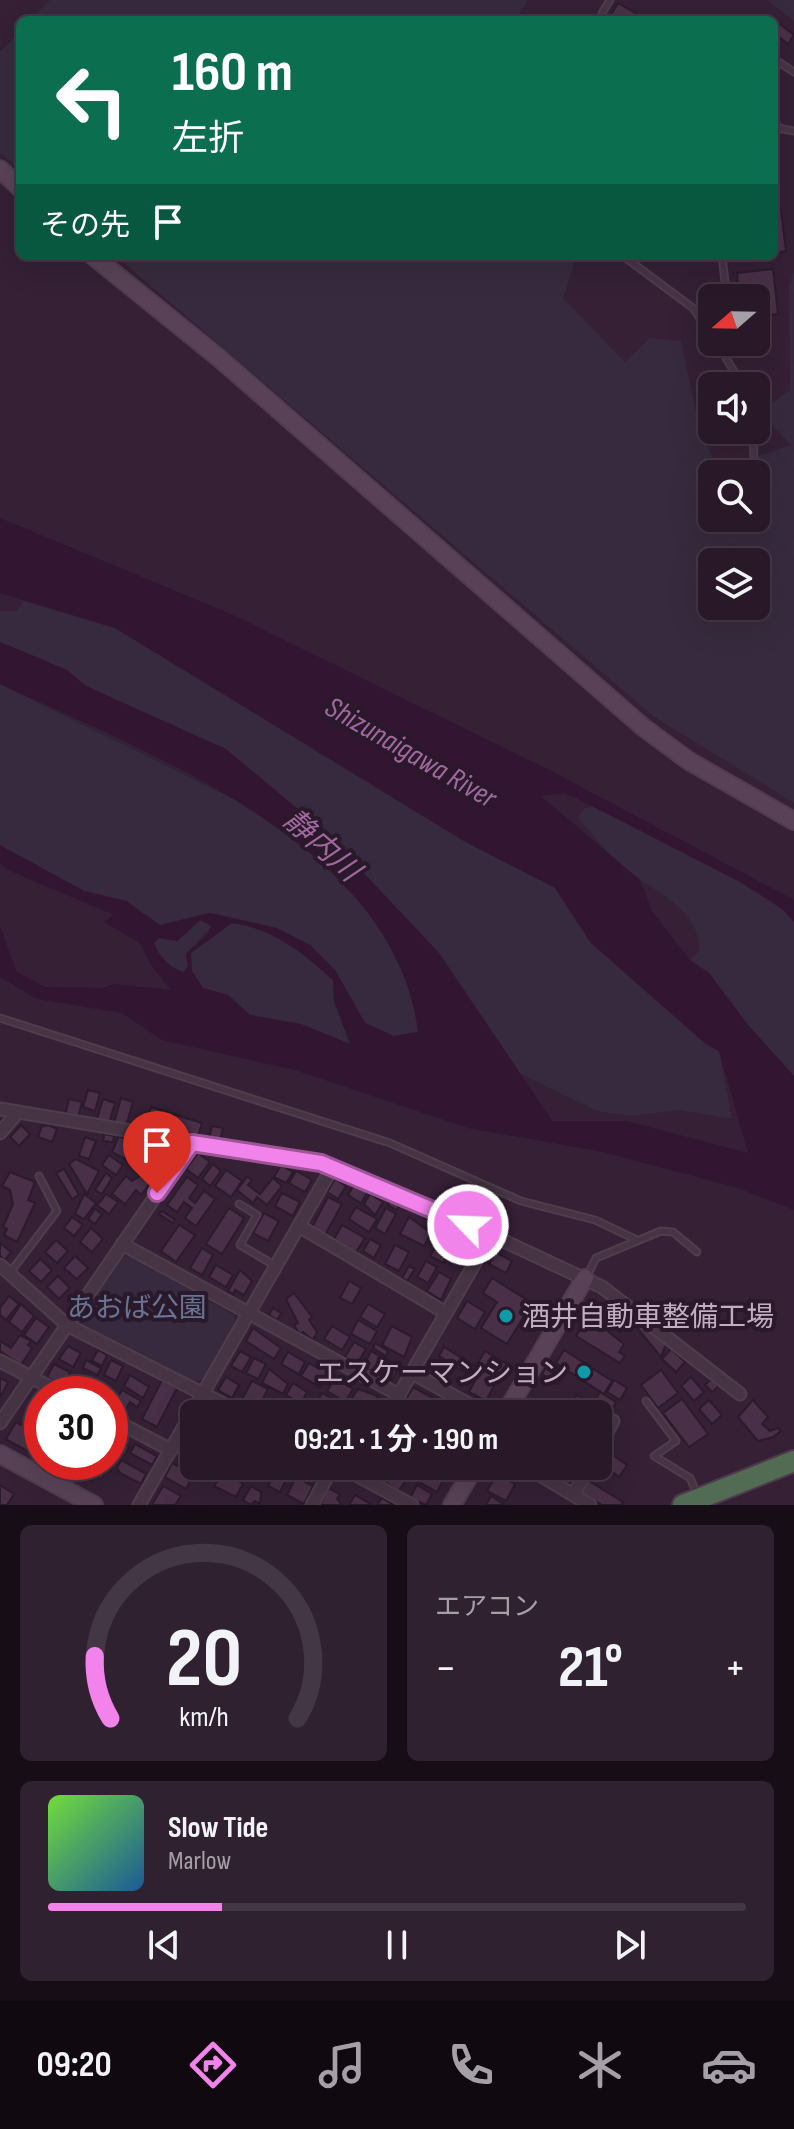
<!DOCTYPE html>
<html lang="ja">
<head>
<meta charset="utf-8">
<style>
  :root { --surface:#281828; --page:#302130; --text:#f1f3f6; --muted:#a5a0a8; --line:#443745; --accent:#f283ea }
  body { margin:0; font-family:"Sofia Sans Condensed","Noto Sans JP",sans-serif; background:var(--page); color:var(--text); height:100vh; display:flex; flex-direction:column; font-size:30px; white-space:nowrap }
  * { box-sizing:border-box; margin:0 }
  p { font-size:26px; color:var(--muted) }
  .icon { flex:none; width:44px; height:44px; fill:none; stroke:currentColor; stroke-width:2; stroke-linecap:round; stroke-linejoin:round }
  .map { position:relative; height:1505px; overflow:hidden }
  .side { display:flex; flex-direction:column; gap:20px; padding:20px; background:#160d16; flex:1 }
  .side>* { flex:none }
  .guide { position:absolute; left:16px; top:16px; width:762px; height:244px; border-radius:12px; box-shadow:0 8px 32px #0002,0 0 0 2px var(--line); background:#0b6e4f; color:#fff; overflow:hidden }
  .needle { width:52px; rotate:250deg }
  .fabs { position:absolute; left:698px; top:284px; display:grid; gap:16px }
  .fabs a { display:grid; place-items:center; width:72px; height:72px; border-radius:12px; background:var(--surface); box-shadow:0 8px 32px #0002,0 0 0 2px var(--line); font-size:40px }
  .speed { position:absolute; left:24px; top:1376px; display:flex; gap:16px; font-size:40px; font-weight:700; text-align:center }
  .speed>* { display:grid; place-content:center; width:104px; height:104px; border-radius:50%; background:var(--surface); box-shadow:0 8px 32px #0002,0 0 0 2px var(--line); line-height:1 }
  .speed .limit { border:12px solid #d22; background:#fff; color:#111 }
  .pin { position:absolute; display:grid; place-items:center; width:68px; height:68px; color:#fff; margin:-82px -34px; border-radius:50% 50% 50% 0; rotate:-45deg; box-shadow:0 0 8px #0007 }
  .pin .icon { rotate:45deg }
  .me { position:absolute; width:88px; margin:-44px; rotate:294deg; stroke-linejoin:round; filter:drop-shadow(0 0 6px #0008) }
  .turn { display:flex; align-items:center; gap:28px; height:168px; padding:0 24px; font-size:36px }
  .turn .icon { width:104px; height:104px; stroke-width:2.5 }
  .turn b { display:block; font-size:56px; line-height:68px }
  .then { display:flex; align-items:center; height:76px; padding:0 24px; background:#0003; gap:16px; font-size:30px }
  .big { font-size:60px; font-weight:700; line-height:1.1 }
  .side .widget { flex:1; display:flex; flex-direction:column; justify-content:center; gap:12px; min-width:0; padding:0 28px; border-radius:12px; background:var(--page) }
  .side .dial { align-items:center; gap:0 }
  .dial svg { height:208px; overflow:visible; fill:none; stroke:var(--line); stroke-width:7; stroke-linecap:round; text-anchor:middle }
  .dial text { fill:var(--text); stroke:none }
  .song { display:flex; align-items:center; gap:24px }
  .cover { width:96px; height:96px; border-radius:12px; background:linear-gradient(135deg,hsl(100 70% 55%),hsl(210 70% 35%)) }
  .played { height:8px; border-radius:4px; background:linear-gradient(90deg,var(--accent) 25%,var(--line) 25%) }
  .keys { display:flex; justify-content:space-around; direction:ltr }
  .heat { display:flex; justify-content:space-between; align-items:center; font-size:44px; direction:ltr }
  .side .tiles { flex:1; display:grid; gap:20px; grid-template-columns:1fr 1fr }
  .widget:last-child { grid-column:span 2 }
  .trip { position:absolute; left:180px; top:1400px; width:432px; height:80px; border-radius:12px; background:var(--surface); box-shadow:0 8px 32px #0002,0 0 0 2px var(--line); font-weight:700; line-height:80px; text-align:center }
  .tab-bar { display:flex; height:128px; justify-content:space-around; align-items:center; background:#100a10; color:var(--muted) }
  .tab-bar .icon { width:56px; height:56px }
  .tab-bar .selected { color:var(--accent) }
  .tab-bar b { font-size:36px; color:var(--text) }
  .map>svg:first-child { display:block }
  .green { fill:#372a3e; fill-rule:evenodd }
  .water { fill:#321530; fill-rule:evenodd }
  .building { fill:#493048; stroke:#2c1b2c; stroke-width:2 }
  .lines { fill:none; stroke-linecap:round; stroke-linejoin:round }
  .lane-casing { stroke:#4f3d4e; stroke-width:9 }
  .street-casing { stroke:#4f3d4e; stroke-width:15 }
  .secondary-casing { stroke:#4f3d4e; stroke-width:20 }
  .highway-casing { stroke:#4d3b4d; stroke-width:24 }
  .lane { stroke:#463445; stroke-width:5 }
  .street { stroke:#463445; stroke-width:11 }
  .secondary { stroke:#594257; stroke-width:16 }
  .highway { stroke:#516c53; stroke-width:20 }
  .route-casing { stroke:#9d5598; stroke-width:20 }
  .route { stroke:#f283ea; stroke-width:14 }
  .culture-dot { fill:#0f9aa8; stroke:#2a192a; stroke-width:3 }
  .labels { text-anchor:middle; stroke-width:8; stroke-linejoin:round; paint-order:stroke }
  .park-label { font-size:28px; fill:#677492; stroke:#2a192a }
  .poi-label { font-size:28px; fill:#c3aec1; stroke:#2a192a; text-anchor:start }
  .water-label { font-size:30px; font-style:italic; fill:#a1689f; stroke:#2a192a }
</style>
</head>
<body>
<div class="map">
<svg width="794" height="1505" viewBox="0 0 794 1505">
  <rect width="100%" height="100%" fill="#352035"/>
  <!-- green -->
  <g class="green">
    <path d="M50 0H528L515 20H30Z"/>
    <path d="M767 0H794V21Z"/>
    <path d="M20 31V171L0 153V52Z"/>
    <path d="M116 256 576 258 563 298 625 362 650 338 681 341 698 422 719 474H712V518H756V457L791 445 759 412 790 390 789 284 794 271V803L653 716ZM712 562H756V606H712Z"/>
    <path d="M23 601 115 628 464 841 555 888 591 943 707 1045 719 1051 732 1119 679 1110 631 1116 597 1111 520 1073 439 953 322 829 86 686 67 670 0 642V611H17Z"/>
    <path d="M0 684 247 806 323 862 379 924 413 995 418 1032 394 1036 365 1023 335 970 310 945 277 928 210 913 160 925 126 901 84 891 4 851 0 845Z"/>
    <path d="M591 806C643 833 760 880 794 922V1076L748 1025 709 973 690 960 700 950C698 905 650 891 621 865 605 851 592 834 578 818L584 809Z"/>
    <path d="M201 920 212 926 186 954 188 966 184 972C169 968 159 956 154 943L159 938 177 941Z"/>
    <path d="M232 923C272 928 304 953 333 980L334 1002 351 1044 301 1024 250 1015 228 995 203 988 192 971 191 953Z"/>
    <path d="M129 1256 234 1315 235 1322 202 1380 196 1382 83 1325V1317L122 1257Z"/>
  </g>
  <!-- water -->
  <path class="water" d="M0 518 231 614 549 770 794 900V922L784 910 740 882 576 798 564 793 541 796 640 880 652 911 690 960 709 973 748 1025 794 1076V1210L738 1188 603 1152 468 1128 295 1070 162 1040 122 1013 37 999 0 977V927L17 972 45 987 102 988 114 984 171 990 151 965 140 943 104 922 114 915 6 869 0 863V845L84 891 126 901 160 925 210 913 277 928 310 945 335 970 365 1023 394 1036 418 1032C395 844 150 754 0 684V642L67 670 86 686 226 749 322 829 439 953 552 1121H626L748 1153 719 1051 707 1045 591 943 555 888 464 841 115 628 0 593ZM200 920 211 926 209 933 186 954 188 966 184 972C170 969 159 956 154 943L159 938 177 941ZM232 923C272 928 304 953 333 980L334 1001 350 1044 301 1024 250 1015 228 995 203 988 192 971 191 953Z"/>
  <!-- building -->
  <g class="building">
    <path d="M618 3 647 20H608Z"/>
    <path d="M780 24 794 35 788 44 774 33Z"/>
    <path d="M781 210 786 251 774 253V211Z"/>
    <path d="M773 269 778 314 756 316V298H739L737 273Z"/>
    <path d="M88 1090 100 1093 95 1111 83 1107Z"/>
    <path d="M121 1098 133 1102 126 1126 114 1123Z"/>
    <path d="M69 1099 82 1102 78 1118 65 1115Z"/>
    <path d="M103 1099 115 1103 109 1123 97 1119Z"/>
    <path d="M151 1107 167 1112 162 1128 146 1124Z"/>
    <path d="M169 1113 202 1123 198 1136 165 1126Z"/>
    <path d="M21 1125 30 1134 19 1146 10 1137Z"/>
    <path d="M49 1125 57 1129 52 1142 38 1137 42 1126Z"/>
    <path d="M212 1126 223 1128 220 1141 209 1138Z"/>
    <path d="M104 1134 114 1136 113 1142 103 1141Z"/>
    <path d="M119 1136 134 1143 125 1159 112 1152Z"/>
    <path d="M85 1137 96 1141 89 1159 79 1156Z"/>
    <path d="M198 1153 210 1162 198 1178 186 1169Z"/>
    <path d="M109 1155 123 1165 116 1175 102 1165Z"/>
    <path d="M76 1159 99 1171 87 1194 69 1164Z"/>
    <path d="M213 1164 221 1171 210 1186 202 1179Z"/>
    <path d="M281 1165 293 1172 286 1183 274 1177Z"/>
    <path d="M64 1169 79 1195 72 1199 56 1173Z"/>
    <path d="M226 1170 242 1181 231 1197 215 1186Z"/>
    <path d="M296 1171 312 1180 305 1192 289 1183Z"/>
    <path d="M10 1172 35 1182 28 1200 35 1203 17 1242 4 1235 7 1229 3 1227 13 1204 10 1190 2 1186Z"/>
    <path d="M106 1173 112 1178 102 1194 95 1190Z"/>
    <path d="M142 1175 151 1182 141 1195 136 1190 125 1204 112 1194 126 1176 132 1181Z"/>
    <path d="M187 1177 198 1185 189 1198 195 1203 204 1191 215 1199 196 1226 185 1218 192 1208 184 1202 177 1212 167 1205Z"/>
    <path d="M247 1177 252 1180 248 1185 260 1194 273 1178 282 1186 267 1205 257 1197 253 1203 237 1190Z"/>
    <path d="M335 1179 346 1186 338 1199 327 1192Z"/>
    <path d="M355 1183 368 1191 361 1203 348 1195Z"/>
    <path d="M282 1193 300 1202 293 1216 275 1206Z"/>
    <path d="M84 1194 96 1203 84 1219 75 1214Z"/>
    <path d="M106 1194 118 1202 109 1214 97 1205Z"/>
    <path d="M370 1194 383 1202 375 1215 364 1204Z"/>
    <path d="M328 1197 342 1204 325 1235 312 1227Z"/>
    <path d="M391 1198 400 1203 397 1210 388 1205Z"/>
    <path d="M356 1207 377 1219 369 1232 349 1219Z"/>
    <path d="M229 1208 244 1218 222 1254 206 1244Z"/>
    <path d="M386 1208 396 1214 385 1234 375 1228Z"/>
    <path d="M95 1209 102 1214 95 1224 88 1219Z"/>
    <path d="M162 1211 175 1220 173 1223 159 1214Z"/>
    <path d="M264 1213 279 1221 268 1241 253 1233Z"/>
    <path d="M72 1217 83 1225 74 1236 64 1228Z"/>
    <path d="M409 1217 431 1233 424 1246 400 1234Z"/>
    <path d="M434 1217 444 1222 438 1232 429 1226Z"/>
    <path d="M446 1220 461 1227 455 1240 439 1232Z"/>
    <path d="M179 1225 195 1235 176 1262 161 1251Z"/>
    <path d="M342 1225 365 1238 356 1252 334 1239Z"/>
    <path d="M91 1228 103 1239 92 1252 80 1242Z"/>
    <path d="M467 1228 472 1231 468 1237 481 1245 472 1256 456 1248Z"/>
    <path d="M370 1239 381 1245 374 1258 363 1251Z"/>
    <path d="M56 1240 68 1251 57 1263 45 1252Z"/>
    <path d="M447 1240 453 1244 443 1263 430 1256 437 1244 443 1247Z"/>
    <path d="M0 1243 11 1252 5 1260 0 1256Z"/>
    <path d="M395 1245 409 1252 399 1271 385 1264Z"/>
    <path d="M202 1248 213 1255 202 1275 190 1268Z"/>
    <path d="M495 1252 512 1261 506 1273 489 1264Z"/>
    <path d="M75 1256 88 1268 77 1279 64 1268Z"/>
    <path d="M40 1259 52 1270 41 1282 29 1271Z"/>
    <path d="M426 1261 437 1267 428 1283 417 1277Z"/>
    <path d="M216 1265 233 1275 226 1287 209 1277Z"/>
    <path d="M409 1266 415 1269 407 1281 402 1278Z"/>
    <path d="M240 1270 252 1281 244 1295 235 1290 233 1294 228 1291Z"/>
    <path d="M439 1272 451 1279 441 1300 427 1291Z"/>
    <path d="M58 1276 70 1288 59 1299 47 1287Z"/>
    <path d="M492 1278 532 1303 507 1344 481 1328 497 1302 483 1293Z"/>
    <path d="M349 1281 361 1288 352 1304 340 1298Z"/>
    <path d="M294 1293 312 1317 309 1320 317 1332 313 1340 303 1332 300 1334 294 1325 298 1323 286 1299Z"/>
    <path d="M9 1296 19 1304 6 1320 0 1315V1308Z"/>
    <path d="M467 1301 485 1312 475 1329 457 1318Z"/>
    <path d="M21 1304 34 1316 22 1332 9 1322Z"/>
    <path d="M368 1304 385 1314 377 1327 360 1317Z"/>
    <path d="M273 1308 281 1313 277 1320 269 1315Z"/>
    <path d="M588 1316 624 1344 619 1352 625 1356 620 1363 576 1336Z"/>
    <path d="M36 1318 49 1327 37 1344 24 1335Z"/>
    <path d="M358 1320 377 1331 370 1344 351 1334Z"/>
    <path d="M643 1323 667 1342 661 1357 638 1329Z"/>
    <path d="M332 1326 350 1337 342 1350 324 1339Z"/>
    <path d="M392 1326 412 1337 404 1357 382 1345Z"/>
    <path d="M253 1328 281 1348 274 1359 246 1341Z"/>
    <path d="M20 1335 31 1341 28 1345 32 1348 21 1365 0 1351V1341L11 1348Z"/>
    <path d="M354 1342 366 1349 357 1364 345 1357Z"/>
    <path d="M375 1343 388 1351 386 1356 373 1348Z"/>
    <path d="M68 1346 81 1353 73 1367 59 1359Z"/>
    <path d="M444 1347 476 1367 471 1376 439 1356Z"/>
    <path d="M671 1349 685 1362 676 1372 662 1359Z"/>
    <path d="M98 1350 107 1355 102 1366 92 1361Z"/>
    <path d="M564 1350 612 1381 604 1394 556 1363Z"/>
    <path d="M240 1351 251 1357 242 1372 231 1366Z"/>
    <path d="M371 1351 382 1357 374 1373 363 1367Z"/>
    <path d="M485 1351 512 1367 505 1378 478 1363Z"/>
    <path d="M288 1352 305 1362 299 1374 281 1364Z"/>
    <path d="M254 1358 266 1364 258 1379 246 1373Z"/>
    <path d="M386 1359 399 1367 392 1380 381 1374Z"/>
    <path d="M86 1360 101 1368 97 1375 83 1368Z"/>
    <path d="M111 1360 123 1366 116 1381 104 1375Z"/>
    <path d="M309 1363 318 1368 320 1363 330 1369 320 1387 301 1376Z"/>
    <path d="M549 1363 565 1373 558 1384 542 1374Z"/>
    <path d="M54 1364 70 1372 63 1386 47 1377Z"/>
    <path d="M269 1369 288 1384 283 1394 262 1383Z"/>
    <path d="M481 1369 498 1378 486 1401 469 1392Z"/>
    <path d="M661 1370 678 1393 658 1408 641 1385Z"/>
    <path d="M130 1375 149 1387 143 1398 124 1386Z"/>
    <path d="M80 1376 108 1392 107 1394H79L72 1390Z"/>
    <path d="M226 1377 239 1385 232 1398 218 1390Z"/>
    <path d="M691 1377 704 1392 694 1401 681 1386Z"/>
    <path d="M0 1378 8 1382 0 1398Z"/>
    <path d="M335 1378 353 1389 345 1402 327 1391Z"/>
    <path d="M711 1379 719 1386 712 1392 705 1385Z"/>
    <path d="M162 1380 177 1388 157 1427 142 1419Z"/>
    <path d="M614 1380 627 1388 620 1400 607 1392Z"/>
    <path d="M252 1381 268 1389 257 1410 241 1401Z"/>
    <path d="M293 1383 307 1392 301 1404 286 1395Z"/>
    <path d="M413 1387 444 1404 439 1414H425L405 1401Z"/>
    <path d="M358 1389 378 1396 375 1400 381 1404 375 1414 350 1401Z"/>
    <path d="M122 1390 141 1401 137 1407 130 1402 124 1413 112 1407Z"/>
    <path d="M600 1392 616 1402 610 1414 593 1404Z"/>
    <path d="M322 1393 340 1403 335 1414 312 1411Z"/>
    <path d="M577 1395 593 1405 588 1414H565Z"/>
    <path d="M682 1399 708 1434 689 1447 663 1413Z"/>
    <path d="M278 1400 290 1407 286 1414H270Z"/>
    <path d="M709 1400 722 1415 712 1424 699 1409Z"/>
    <path d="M753 1400 768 1417 762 1424 770 1431 778 1428 781 1431 773 1437 758 1441 738 1417Z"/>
    <path d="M42 1403V1422L34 1417Z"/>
    <path d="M535 1405 550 1414H529Z"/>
    <path d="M595 1406 611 1417 604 1428 598 1424V1414H590Z"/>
    <path d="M16 1422 42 1437V1459L6 1439Z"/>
    <path d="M123 1443 129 1447 125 1455 119 1451Z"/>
    <path d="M135 1444 157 1456 152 1465 130 1453Z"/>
    <path d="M608 1452 627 1465 619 1477 601 1463Z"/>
    <path d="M110 1459 115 1463 110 1472 100 1466Z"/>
    <path d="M121 1460 146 1474 141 1484 120 1473 117 1468Z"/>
    <path d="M67 1462H100L96 1468 105 1473 101 1479 94 1475 91 1480Z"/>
    <path d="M172 1463 193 1475 186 1489 165 1477Z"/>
    <path d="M279 1466H292L294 1471 289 1479 276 1472Z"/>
    <path d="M304 1466 323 1473 317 1483 299 1474Z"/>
    <path d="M370 1466 388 1469 381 1482 366 1473Z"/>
    <path d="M423 1466H436L447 1473 437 1492 415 1480Z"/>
    <path d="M443 1466H461L456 1474Z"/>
    <path d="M395 1468 408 1476 399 1491 386 1483Z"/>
    <path d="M203 1470 213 1475 209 1482 199 1476Z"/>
    <path d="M225 1471 243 1484 236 1497 214 1486Z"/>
    <path d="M274 1474 286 1480 280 1492 268 1486Z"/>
    <path d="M497 1474 515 1484 506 1501 487 1491Z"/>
    <path d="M296 1477 313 1486 304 1504 287 1495Z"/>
    <path d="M589 1481 623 1502 621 1505H602L582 1493Z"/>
    <path d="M0 1485 14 1494 7 1505H0Z"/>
    <path d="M417 1485 432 1494 426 1505 410 1498Z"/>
    <path d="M163 1486 181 1496 175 1505H152Z"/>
    <path d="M251 1486 261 1492 260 1504 255 1501 251 1505 243 1500Z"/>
    <path d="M328 1488 340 1494 337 1499 342 1505H320Z"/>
    <path d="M355 1495 372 1505H349Z"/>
    <path d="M491 1496 505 1505H486Z"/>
    <path d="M382 1498 394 1505H377Z"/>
  </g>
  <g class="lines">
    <defs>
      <g id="lane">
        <path d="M604 20 602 13 610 0"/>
        <path d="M774 59 794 72"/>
        <path d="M774 118 778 128"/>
        <path d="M774 132 778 128 794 131"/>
        <path d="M623 256 693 308 712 336"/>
        <path d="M722 256 726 290 723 298"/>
        <path d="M716 342 743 386"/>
        <path d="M753 430 754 460"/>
        <path d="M0 1018 390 1143 521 1201 595 1220 637 1240"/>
        <path d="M239 1204 257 1215 240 1245 276 1266"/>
        <path d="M9 1274 57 1211 39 1176"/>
        <path d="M588 1274 596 1258 661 1231 673 1232 697 1252"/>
        <path d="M646 1401 676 1441 654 1456 690 1478 697 1494"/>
      </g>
      <g id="street">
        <path d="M0 1109 321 1163 491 1235 388 1414"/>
        <path d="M0 1133 18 1112"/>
        <path d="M299 1226 446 1313"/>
        <path d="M491 1235 602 1287 740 1394"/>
        <path d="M122 1244 399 1395"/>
        <path d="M0 1265 67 1325 243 1414"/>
        <path d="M0 1361 63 1394"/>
        <path d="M412 1373 487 1414"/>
        <path d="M110 1418 171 1450"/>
        <path d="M0 1423 192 1143"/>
        <path d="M598 1450 613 1421"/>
        <path d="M339 1466 412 1505"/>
        <path d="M525 1466 590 1505"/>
        <path d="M574 1494 590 1466"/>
        <path d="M139 1505 332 1168"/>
        <path d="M312 1505 333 1466"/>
      </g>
      <g id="secondary">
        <path d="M0 169 20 188"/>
        <path d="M93 256 219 358 643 727 689 761 794 821"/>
        <path d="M505 1414 585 1278"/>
        <path d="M0 1454 94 1505"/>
        <path d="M452 1505 475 1466"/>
      </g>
      <path id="highway" d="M683 1505 794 1461"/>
    </defs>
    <!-- lane casing -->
    <use href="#lane" class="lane-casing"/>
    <!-- street casing -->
    <use href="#street" class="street-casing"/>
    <!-- secondary casing -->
    <use href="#secondary" class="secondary-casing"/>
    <!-- highway casing -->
    <use href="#highway" class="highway-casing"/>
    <!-- lane -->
    <use href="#lane" class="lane"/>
    <!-- street -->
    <use href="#street" class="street"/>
    <!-- secondary -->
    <use href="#secondary" class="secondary"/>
    <!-- highway -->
    <use href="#highway" class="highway"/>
  </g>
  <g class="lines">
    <defs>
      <path id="route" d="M157 1193 192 1143 321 1163 468 1225"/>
    </defs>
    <!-- route casing -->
    <use href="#route" class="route-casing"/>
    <!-- route -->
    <use href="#route" class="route"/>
  </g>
  <!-- markers -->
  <g class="culture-dot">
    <circle cx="506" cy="1316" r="8"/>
    <circle cx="584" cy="1372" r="8"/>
  </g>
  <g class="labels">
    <!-- park labels -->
    <g class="park-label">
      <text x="137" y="1317">あおば公園</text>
    </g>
    <!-- poi labels -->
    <g class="poi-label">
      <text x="522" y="1326">酒井自動車整備工場</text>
      <text x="568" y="1382" text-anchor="end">エスケーマンション</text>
    </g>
    <!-- water labels -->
    <g class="water-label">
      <text transform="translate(411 752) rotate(30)" y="10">Shizunaigawa River</text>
      <text transform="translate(322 845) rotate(42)" y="10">静内川</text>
    </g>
  </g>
</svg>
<div class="fabs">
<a><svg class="needle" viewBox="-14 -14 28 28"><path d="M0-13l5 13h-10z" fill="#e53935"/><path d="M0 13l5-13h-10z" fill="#a5a0a8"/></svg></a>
<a><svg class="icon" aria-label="sound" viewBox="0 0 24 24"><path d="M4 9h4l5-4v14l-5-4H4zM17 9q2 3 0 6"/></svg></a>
<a><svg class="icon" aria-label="search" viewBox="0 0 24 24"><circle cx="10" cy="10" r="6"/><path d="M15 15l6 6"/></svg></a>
<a><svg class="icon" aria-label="layers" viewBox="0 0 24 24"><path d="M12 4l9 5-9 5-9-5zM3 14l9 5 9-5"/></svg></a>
</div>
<div class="speed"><div class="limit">30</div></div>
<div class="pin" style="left:157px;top:1193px;background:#d93025"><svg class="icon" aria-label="arrive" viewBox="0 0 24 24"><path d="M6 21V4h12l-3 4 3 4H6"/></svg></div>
<svg class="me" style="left:468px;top:1225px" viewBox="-20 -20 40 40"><circle r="17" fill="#f283ea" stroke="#fff" stroke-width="3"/><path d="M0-11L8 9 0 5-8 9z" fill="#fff"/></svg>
<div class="trip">09:21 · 1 分 · 190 m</div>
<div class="guide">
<div class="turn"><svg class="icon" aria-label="left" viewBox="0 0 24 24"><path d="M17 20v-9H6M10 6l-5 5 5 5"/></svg><div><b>160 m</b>左折</div></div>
<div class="then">その先<svg class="icon" aria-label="arrive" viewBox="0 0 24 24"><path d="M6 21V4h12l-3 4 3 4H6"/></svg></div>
</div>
</div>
<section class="side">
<div class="tiles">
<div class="widget dial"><svg viewBox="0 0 100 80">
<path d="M14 69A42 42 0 1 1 86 69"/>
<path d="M14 69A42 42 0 0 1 8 45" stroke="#f283ea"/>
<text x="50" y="56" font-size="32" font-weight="700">20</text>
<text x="50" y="72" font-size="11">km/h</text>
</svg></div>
<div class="widget"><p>エアコン</p>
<div class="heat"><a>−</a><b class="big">21°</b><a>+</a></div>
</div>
<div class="widget">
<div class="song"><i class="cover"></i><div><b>Slow Tide</b><p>Marlow</p></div></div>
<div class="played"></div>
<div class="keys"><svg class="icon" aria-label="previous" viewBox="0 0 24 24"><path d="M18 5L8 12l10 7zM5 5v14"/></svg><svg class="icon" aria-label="pause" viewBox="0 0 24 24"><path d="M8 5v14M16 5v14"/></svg><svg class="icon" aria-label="next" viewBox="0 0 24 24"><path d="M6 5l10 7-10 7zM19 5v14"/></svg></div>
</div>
</div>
</section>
<nav class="tab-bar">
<b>09:20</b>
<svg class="icon selected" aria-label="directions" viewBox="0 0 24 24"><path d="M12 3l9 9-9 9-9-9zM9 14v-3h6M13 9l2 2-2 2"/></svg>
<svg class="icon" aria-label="music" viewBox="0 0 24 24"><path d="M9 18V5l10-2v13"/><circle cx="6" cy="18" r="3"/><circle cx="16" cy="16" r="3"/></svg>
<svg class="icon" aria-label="phone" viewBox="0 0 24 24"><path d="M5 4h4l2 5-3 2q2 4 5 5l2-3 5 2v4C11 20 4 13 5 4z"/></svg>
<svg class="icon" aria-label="climate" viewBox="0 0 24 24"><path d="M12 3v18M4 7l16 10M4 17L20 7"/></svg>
<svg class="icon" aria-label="car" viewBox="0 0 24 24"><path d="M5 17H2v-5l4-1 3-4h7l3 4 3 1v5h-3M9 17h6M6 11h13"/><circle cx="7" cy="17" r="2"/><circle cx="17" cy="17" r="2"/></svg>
</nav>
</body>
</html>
